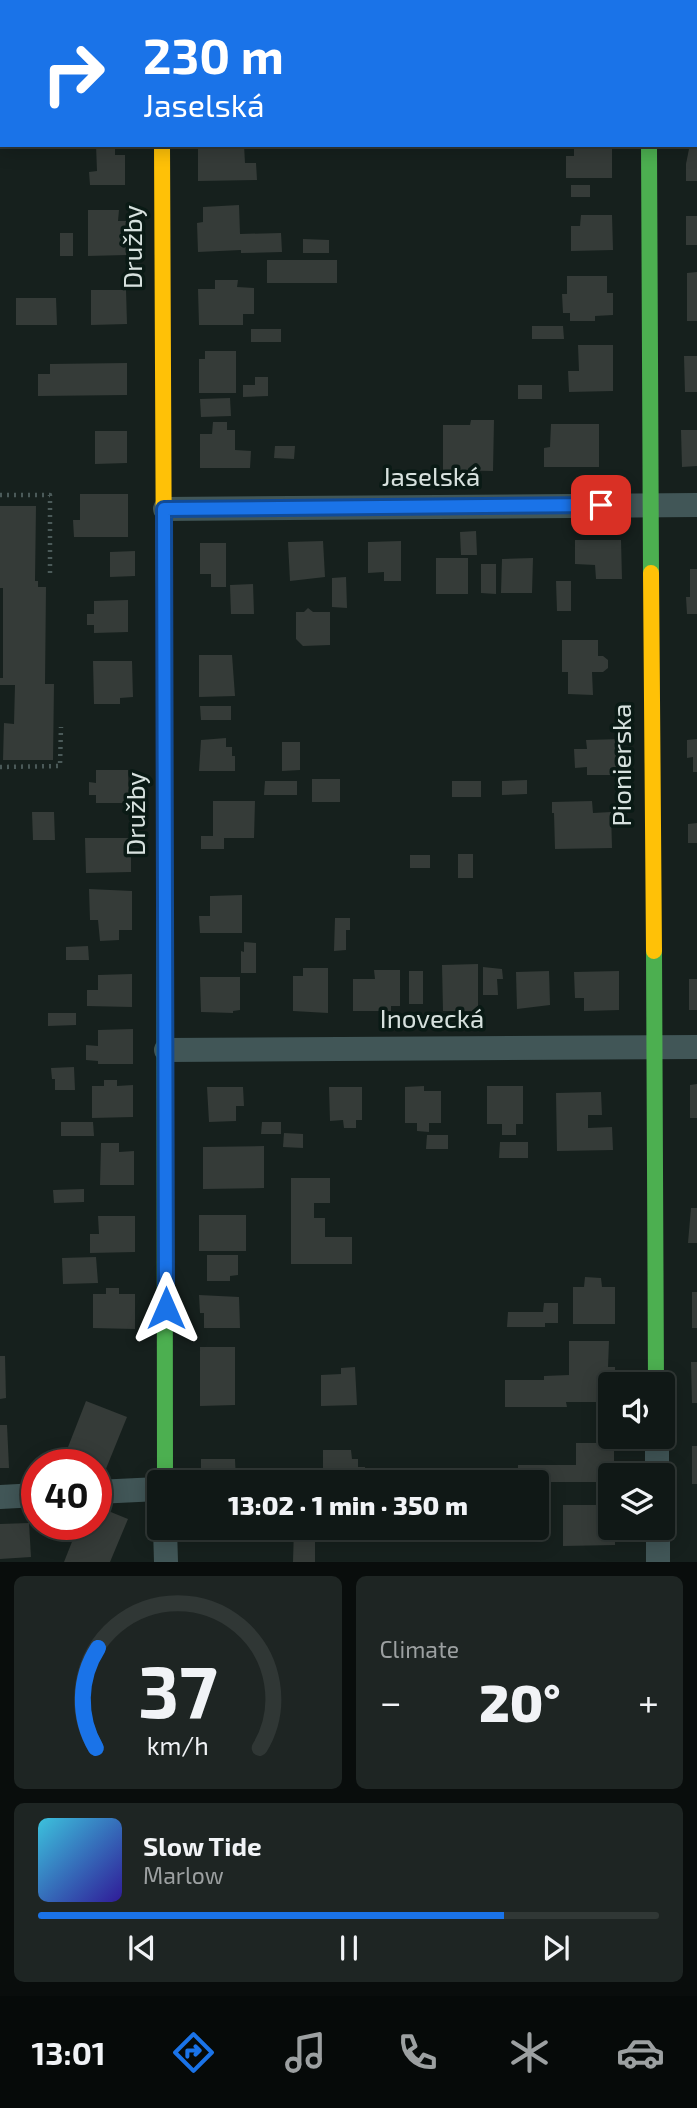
<!DOCTYPE html>
<html lang="en">
<head>
<meta charset="utf-8">
<style>
  :root { --surface:#101816; --page:#1e2523; --text:#f1f3f6; --muted:#9ca0a1; --line:#303735; --accent:#1a73e8 }
  body { margin:0; font-family:"Exo 2",sans-serif; background:var(--page); color:var(--text); height:100vh; display:flex; flex-direction:column; font-size:26px; white-space:nowrap }
  * { box-sizing:border-box; margin:0 }
  p { font-size:23px; color:var(--muted) }
  .icon { flex:none; width:38px; height:38px; fill:none; stroke:currentColor; stroke-width:2; stroke-linecap:round; stroke-linejoin:round }
  .map { position:relative; height:1562px; overflow:hidden }
  .side { display:flex; flex-direction:column; gap:14px; padding:14px; background:#090d0c; flex:1 }
  .side>* { flex:none }
  .guide { position:absolute; left:0px; top:0px; width:698px; height:147px; box-shadow:0 4px 18px #0003,0 0 0 2px var(--line); background:#1a73e8; color:#fff; overflow:hidden }
  .fabs { position:absolute; left:598px; top:1372px; display:grid; gap:14px }
  .fabs a { display:grid; place-items:center; width:77px; height:77px; border-radius:7px; background:var(--surface); box-shadow:0 4px 18px #0003,0 0 0 2px var(--line); font-size:35px }
  .speed { position:absolute; left:21px; top:1449px; display:flex; gap:14px; font-size:35px; font-weight:700; text-align:center }
  .speed>* { display:grid; place-content:center; width:91px; height:91px; border-radius:50%; background:var(--surface); box-shadow:0 4px 18px #0003,0 0 0 2px var(--line); line-height:1 }
  .speed .limit { border:10px solid #d22; background:#fff; color:#111 }
  .pin { position:absolute; display:grid; place-items:center; width:60px; height:60px; color:#fff; margin:-30px; border-radius:14px; box-shadow:0 4px 10px #0006 }
  .me { position:absolute; width:77px; margin:-38px; rotate:0deg; stroke-linejoin:round; filter:drop-shadow(0 0 5px #0008) }
  .turn { display:flex; align-items:center; gap:24px; height:147px; padding:0 28px; font-size:32px }
  .turn .icon { width:91px; height:91px; stroke-width:2.5 }
  .turn b { display:block; font-size:49px; line-height:60px }
  .big { font-size:52px; font-weight:800; line-height:1.1 }
  .side .tile { flex:1; display:flex; flex-direction:column; justify-content:center; gap:10px; min-width:0; padding:0 24px; border-radius:10px; background:var(--page) }
  .side .dial { align-items:center; gap:0 }
  .dial svg { height:182px; overflow:visible; fill:none; stroke:var(--line); stroke-width:7; stroke-linecap:round; text-anchor:middle }
  .dial text { fill:var(--text); stroke:none }
  .song { display:flex; align-items:center; gap:21px }
  .cover { width:84px; height:84px; border-radius:10px; background:linear-gradient(135deg,hsl(190 70% 55%),hsl(250 70% 35%)) }
  .played { height:7px; border-radius:4px; background:linear-gradient(90deg,var(--accent) 75%,var(--line) 75%) }
  .keys { display:flex; justify-content:space-around; direction:ltr }
  .heat { display:flex; justify-content:space-between; align-items:center; font-size:38px; direction:ltr }
  .side .tiles { flex:1; display:grid; gap:14px; grid-template-columns:1fr 1fr }
  .tile:last-child { grid-column:span 2 }
  .trip { position:absolute; left:147px; top:1470px; width:402px; height:70px; border-radius:7px; background:var(--surface); box-shadow:0 4px 18px #0003,0 0 0 2px var(--line); font-weight:800; line-height:70px; text-align:center }
  .tabs { display:flex; height:112px; justify-content:space-around; align-items:center; background:#060a09; color:var(--muted) }
  .tabs .icon { width:49px; height:49px }
  .tabs .selected { color:var(--accent) }
  .tabs b { font-size:32px; color:var(--text) }
  .map>svg:first-child { display:block }
  .building { fill:#353b38 }
  .lines { fill:none; stroke-linecap:round; stroke-linejoin:round }
  .path { stroke:#4b5a59; stroke-width:4.5; stroke-dasharray:2 5; stroke-linecap:butt }
  .street { stroke:#415657; stroke-width:24 }
  .fast { stroke:#4caf50; stroke-width:16 }
  .slow { stroke:#ffc107; stroke-width:16 }
  .route-casing { stroke:#114b97; stroke-width:18 }
  .route { stroke:#1a73e8; stroke-width:12 }
  .labels { text-anchor:middle; stroke-width:7; stroke-linejoin:round; paint-order:stroke }
  .street-label { font-size:26px; fill:#d7e1de; stroke:#0a1a15 }
</style>
</head>
<body>
<div class="map">
<svg width="697" height="1562" viewBox="0 0 697 1562">
  <rect width="100%" height="100%" fill="#16201d"/>
  <!-- building -->
  <g class="building">
    <path d="M96 145H115V155H125V185H90L89 172 97 171Z"/>
    <path d="M198 145H244L245 163H256L257 180 198 181Z"/>
    <path d="M574 145H612V178H566V156H574Z"/>
    <path d="M689 149H697V181H686V164Z"/>
    <rect x="571" y="185" width="19" height="12"/>
    <path d="M239 205 240 234 281 233 282 252 241 253V250L198 252 197 223 203 222V207Z"/>
    <path d="M88 210H119L118 221H126V255L88 256Z"/>
    <path d="M581 215H612L613 250 571 251V226H580Z"/>
    <rect x="686" y="216" width="11" height="29"/>
    <rect x="60" y="233" width="13" height="23"/>
    <path d="M303 239 329 240V253H303Z"/>
    <rect x="267" y="260" width="70" height="23"/>
    <path d="M697 272V321H687V273Z"/>
    <path d="M567 276H607V293H613V315L595 316V321H570V313H563L562 294H567Z"/>
    <path d="M215 280H238L237 287 254 288V314H243V325H199L198 289H215Z"/>
    <path d="M91 290H126L127 324 91 325Z"/>
    <path d="M16 298H56L57 325H16Z"/>
    <path d="M532 326H563L564 339H532Z"/>
    <rect x="251" y="329" width="30" height="13"/>
    <path d="M578 345H613V391L569 392 568 371H579Z"/>
    <path d="M205 351H236V393H199V359H205Z"/>
    <path d="M684 356H697V392H685Z"/>
    <path d="M127 363V395L38 396V374H50V364Z"/>
    <path d="M255 377H268V396L243 397V385H255Z"/>
    <rect x="518" y="385" width="24" height="14"/>
    <path d="M230 398 231 416 201 417 200 399Z"/>
    <path d="M471 420H494L493 471 443 470V425H470Z"/>
    <path d="M213 422H227V430H235V450L251 451 250 468H200V434H212Z"/>
    <path d="M551 424H599V467H544V448L550 447Z"/>
    <path d="M681 430H697V466L682 467Z"/>
    <path d="M95 431H127V463L95 464Z"/>
    <path d="M275 446H295L294 459 274 458Z"/>
    <path d="M80 494H128V537H74L73 520H80Z"/>
    <path d="M0 506H36L35 581H38V587H46L45 684H54L53 760H3L4 723 14 724 15 685H0V678H3V588H0Z"/>
    <path d="M476 531 477 555H461L460 532Z"/>
    <path d="M575 540H621L622 579H596L595 565 575 564Z"/>
    <path d="M323 541 325 577 290 581 288 542Z"/>
    <path d="M401 541V581H384V572L368 573V542Z"/>
    <path d="M200 543H226V587H211V574H200Z"/>
    <path d="M135 551V576L110 577V552Z"/>
    <rect x="436" y="558" width="32" height="36"/>
    <path d="M533 558 532 593H501L502 559Z"/>
    <path d="M481 564H496V594L481 593Z"/>
    <path d="M690 569H697V614H687L686 597H690Z"/>
    <path d="M346 577 347 608 332 607V578Z"/>
    <path d="M556 581H571V611H557Z"/>
    <path d="M253 584 254 614H231L230 585Z"/>
    <path d="M128 600V632L94 633V625H87V614H94V601Z"/>
    <path d="M308 608 313 612H330V645L303 646 296 639V612H304Z"/>
    <path d="M562 640H598V656H603L608 660V668L603 672H592L593 695 568 694V672H562Z"/>
    <path d="M199 655H232L235 696 199 697Z"/>
    <path d="M93 661H132L133 697 120 698V704H94Z"/>
    <path d="M200 706H231V720H201Z"/>
    <path d="M226 738V747H232V756H235V771H199L201 740Z"/>
    <path d="M622 739 623 775H587V767L575 768 574 749H587L586 740Z"/>
    <path d="M697 739V772H693V757L687 758V740Z"/>
    <path d="M282 742H300V770L282 771Z"/>
    <path d="M96 770H128L129 803H96V795H89V782L96 783Z"/>
    <rect x="312" y="779" width="28" height="23"/>
    <path d="M527 780V794L502 795V781Z"/>
    <path d="M265 781H297V795H264Z"/>
    <rect x="452" y="781" width="29" height="16"/>
    <path d="M213 801H255L254 838H224V849H201V836H213Z"/>
    <path d="M592 801 593 813 611 812 612 848 555 849 554 813H552V802Z"/>
    <path d="M32 812H54L55 840H33Z"/>
    <path d="M697 823V843H688V824Z"/>
    <path d="M85 838H131V872L86 873Z"/>
    <rect x="458" y="854" width="15" height="24"/>
    <rect x="410" y="855" width="20" height="13"/>
    <path d="M89 889 132 891V930H119V940L100 941 98 920H90Z"/>
    <path d="M242 895V933H200L199 916H210V896Z"/>
    <path d="M335 918H350V930H346V950L334 951Z"/>
    <path d="M244 942 256 943V973H241V951L244 952Z"/>
    <path d="M88 946 89 960H66V947Z"/>
    <path d="M478 964V1011H443L442 965Z"/>
    <path d="M483 967 502 969 503 979H497L498 995H483Z"/>
    <path d="M303 968H328V1013L293 1011V976H303Z"/>
    <path d="M374 970H400V1006H391V1011H353V979H375Z"/>
    <rect x="409" y="971" width="14" height="33"/>
    <path d="M549 971 550 1005 517 1009 516 972Z"/>
    <path d="M619 971V1010L584 1011V998H575L574 972Z"/>
    <path d="M132 974V1007L87 1006V990H98V975Z"/>
    <path d="M200 977H240V1010L233 1011V1013L201 1012Z"/>
    <rect x="689" y="979" width="8" height="31"/>
    <path d="M48 1013H76V1025L48 1026Z"/>
    <path d="M133 1029V1064H98V1061L86 1060V1045L98 1046V1030Z"/>
    <path d="M74 1067 75 1090H55V1079H52L51 1068Z"/>
    <path d="M104 1080H117V1086L133 1085V1117L92 1118V1086H104Z"/>
    <path d="M697 1084V1118H690V1085Z"/>
    <path d="M424 1086V1091H441V1123H429V1132L417 1131V1123H405V1087Z"/>
    <path d="M487 1086H523V1124H516V1135H502V1124H487Z"/>
    <path d="M207 1087H243L244 1106H236V1121L209 1122Z"/>
    <path d="M329 1087H362V1120H356V1128H344L343 1120 330 1121Z"/>
    <path d="M601 1092 602 1115H588V1128L612 1127 613 1150 557 1151 556 1093Z"/>
    <path d="M61 1122H93L94 1136H61Z"/>
    <path d="M262 1122H281V1134H261Z"/>
    <path d="M284 1133 303 1134V1148L283 1147Z"/>
    <path d="M427 1135H448V1149H426Z"/>
    <path d="M500 1142H528V1158H499Z"/>
    <path d="M101 1143H119V1152L134 1151V1185H100Z"/>
    <path d="M264 1146V1188L203 1189V1147Z"/>
    <path d="M291 1178H330V1203H314V1218H325V1237H352V1264H291Z"/>
    <path d="M84 1189V1202L54 1203 53 1190Z"/>
    <path d="M691 1208H697V1243H688Z"/>
    <rect x="199" y="1215" width="47" height="36"/>
    <path d="M98 1216H135V1252L90 1253V1234H99Z"/>
    <path d="M207 1255H238V1275L230 1276V1281H207Z"/>
    <path d="M96 1257 98 1283 63 1284 62 1258Z"/>
    <path d="M585 1277 601 1278 602 1287H615V1324H573V1287H584Z"/>
    <path d="M106 1288H119V1294H135V1329L93 1328V1294H106Z"/>
    <rect x="692" y="1292" width="5" height="36"/>
    <path d="M199 1295 239 1297 240 1328H204V1313H200Z"/>
    <path d="M544 1303H558V1323H545V1327H507L508 1312H543Z"/>
    <path d="M569 1341H609L608 1367H615V1384H611V1402H566L567 1407H505V1380H544V1376L569 1375Z"/>
    <path d="M200 1347H235V1405L200 1406Z"/>
    <path d="M0 1356H5L6 1398 0 1399Z"/>
    <path d="M691 1362H697V1403H692Z"/>
    <path d="M355 1367 357 1405 321 1406V1375L341 1374V1368Z"/>
    <path d="M86 1401 127 1417 101 1481 96 1479V1465H61Z"/>
    <path d="M0 1425H7L9 1468H0Z"/>
    <path d="M576 1443H614V1475H611V1482H518V1465H576Z"/>
    <rect x="692" y="1446" width="5" height="38"/>
    <path d="M323 1450H351L352 1459H358V1467H365V1475H379V1468L407 1471V1482L323 1480Z"/>
    <path d="M201 1459H235L236 1482H201Z"/>
    <path d="M563 1505H611V1528H615V1545L563 1546Z"/>
    <path d="M96 1506 128 1519 110 1562H64L79 1524H96Z"/>
    <path d="M29 1523 31 1557 0 1559V1524Z"/>
    <path d="M294 1528H315V1562H293Z"/>
  </g>
  <g class="lines">
    <!-- path -->
    <g class="path">
      <path d="M0 495H50V577"/>
      <path d="M0 767 60 766 61 727"/>
    </g>
    <!-- street -->
    <g class="street">
      <path d="M161 0V2"/>
      <path d="M648 0V2"/>
      <path d="M165 509 697 505"/>
      <path d="M166 1050 697 1047"/>
      <path d="M657 1437V1475"/>
      <path d="M96 1492 159 1489"/>
      <path d="M0 1497 37 1495"/>
      <path d="M165 1528 166 1562"/>
      <path d="M658 1528V1562"/>
    </g>
    <!-- fast -->
    <g class="fast">
      <path d="M649 145 651 573"/>
      <path d="M164 590 165 1482"/>
      <path d="M654 951 656 1384"/>
    </g>
    <!-- slow -->
    <g class="slow">
      <path d="M162 145 164 590"/>
      <path d="M651 573 654 951"/>
    </g>
  </g>
  <g class="lines">
    <defs>
      <path id="route" d="M166 1308 164 509 601 505"/>
    </defs>
    <!-- route casing -->
    <use href="#route" class="route-casing"/>
    <!-- route -->
    <use href="#route" class="route"/>
  </g>
  <g class="labels">
    <!-- street labels -->
    <g class="street-label">
      <text transform="translate(133 247) rotate(-90)" y="9">Družby</text>
      <text x="431" y="486">Jaselská</text>
      <text transform="translate(622 765) rotate(-90)" y="9">Pionierska</text>
      <text transform="translate(136 814) rotate(-90)" y="9">Družby</text>
      <text x="432" y="1028">Inovecká</text>
    </g>
  </g>
</svg>
<div class="fabs">
<a><svg class="icon" aria-label="sound" viewBox="0 0 24 24"><path d="M4 9h4l5-4v14l-5-4H4zM17 9q2 3 0 6"/></svg></a>
<a><svg class="icon" aria-label="layers" viewBox="0 0 24 24"><path d="M12 4l9 5-9 5-9-5zM3 14l9 5 9-5"/></svg></a>
</div>
<div class="speed"><div class="limit">40</div></div>
<div class="pin" style="left:601px;top:505px;background:#d93025"><svg class="icon" aria-label="arrive" viewBox="0 0 24 24"><path d="M6 21V4h12l-3 4 3 4H6"/></svg></div>
<svg class="me" style="left:166px;top:1308px" viewBox="-20 -20 40 40"><path d="M0-17L14 15 0 8-14 15z" fill="#1a73e8" stroke="#fff" stroke-width="4"/></svg>
<div class="trip">13:02 · 1 min · 350 m</div>
<div class="guide">
<div class="turn"><svg class="icon" aria-label="right" viewBox="0 0 24 24"><path d="M7 20v-9h11M14 6l5 5-5 5"/></svg><div><b>230 m</b>Jaselská</div></div>
</div>
</div>
<section class="side">
<div class="tiles">
<div class="tile dial"><svg viewBox="0 0 100 80">
<path d="M14 69A42 42 0 1 1 86 69"/>
<path d="M14 69A42 42 0 0 1 15 25" stroke="#1a73e8"/>
<text x="50" y="56" font-size="32" font-weight="700">37</text>
<text x="50" y="72" font-size="11">km/h</text>
</svg></div>
<div class="tile"><p>Climate</p>
<div class="heat"><a>−</a><b class="big">20°</b><a>+</a></div>
</div>
<div class="tile">
<div class="song"><i class="cover"></i><div><b>Slow Tide</b><p>Marlow</p></div></div>
<div class="played"></div>
<div class="keys"><svg class="icon" aria-label="previous" viewBox="0 0 24 24"><path d="M18 5L8 12l10 7zM5 5v14"/></svg><svg class="icon" aria-label="pause" viewBox="0 0 24 24"><path d="M8 5v14M16 5v14"/></svg><svg class="icon" aria-label="next" viewBox="0 0 24 24"><path d="M6 5l10 7-10 7zM19 5v14"/></svg></div>
</div>
</div>
</section>
<nav class="tabs">
<b>13:01</b>
<svg class="icon selected" aria-label="directions" viewBox="0 0 24 24"><path d="M12 3l9 9-9 9-9-9zM9 14v-3h6M13 9l2 2-2 2"/></svg>
<svg class="icon" aria-label="music" viewBox="0 0 24 24"><path d="M9 18V5l10-2v13"/><circle cx="6" cy="18" r="3"/><circle cx="16" cy="16" r="3"/></svg>
<svg class="icon" aria-label="phone" viewBox="0 0 24 24"><path d="M5 4h4l2 5-3 2q2 4 5 5l2-3 5 2v4C11 20 4 13 5 4z"/></svg>
<svg class="icon" aria-label="climate" viewBox="0 0 24 24"><path d="M12 3v18M4 7l16 10M4 17L20 7"/></svg>
<svg class="icon" aria-label="car" viewBox="0 0 24 24"><path d="M5 17H2v-5l4-1 3-4h7l3 4 3 1v5h-3M9 17h6M6 11h13"/><circle cx="7" cy="17" r="2"/><circle cx="17" cy="17" r="2"/></svg>
</nav>
</body>
</html>
